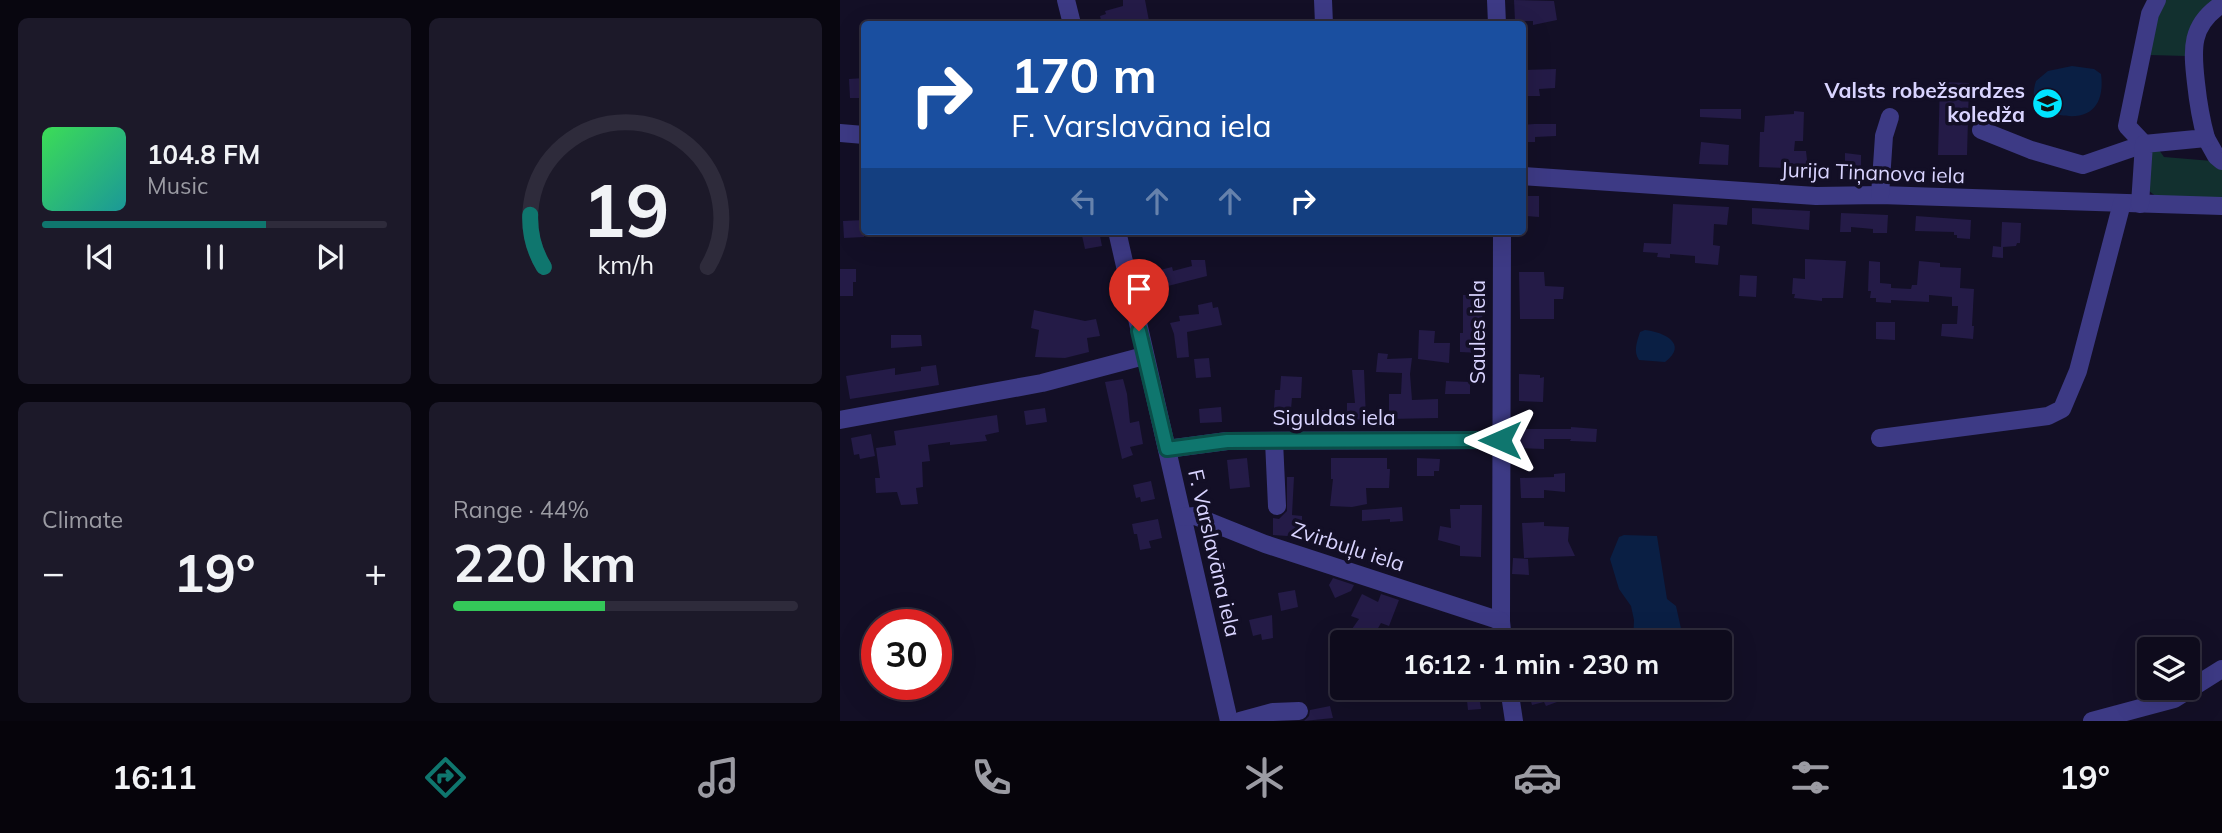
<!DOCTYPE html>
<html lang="en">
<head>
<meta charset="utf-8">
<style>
  :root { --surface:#0e0b1c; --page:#1c1929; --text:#f1f3f6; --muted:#9b9ba3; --line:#2e2b3b; --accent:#0f766e }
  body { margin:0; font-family:Mulish,sans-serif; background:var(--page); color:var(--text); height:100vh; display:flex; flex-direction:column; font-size:26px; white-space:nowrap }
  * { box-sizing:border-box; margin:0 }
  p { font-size:23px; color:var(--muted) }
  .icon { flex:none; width:38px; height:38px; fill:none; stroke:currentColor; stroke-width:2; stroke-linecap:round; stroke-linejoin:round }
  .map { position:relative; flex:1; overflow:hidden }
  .panel { display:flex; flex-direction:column; gap:18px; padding:18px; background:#08060f; width:840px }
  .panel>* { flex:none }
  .hud { position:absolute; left:21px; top:21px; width:665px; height:214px; border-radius:7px; box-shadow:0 7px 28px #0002,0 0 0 2px var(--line); background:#1a4fa0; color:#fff; overflow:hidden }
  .buttons { position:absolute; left:1297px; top:637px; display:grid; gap:14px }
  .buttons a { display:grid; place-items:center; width:63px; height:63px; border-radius:7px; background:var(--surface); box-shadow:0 7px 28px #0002,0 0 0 2px var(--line); font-size:35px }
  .speed { position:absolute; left:21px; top:609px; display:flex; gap:14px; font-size:35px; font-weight:700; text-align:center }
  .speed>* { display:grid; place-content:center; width:91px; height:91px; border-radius:50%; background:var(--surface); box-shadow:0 7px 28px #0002,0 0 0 2px var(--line); line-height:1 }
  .speed .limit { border:10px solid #d22; background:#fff; color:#111 }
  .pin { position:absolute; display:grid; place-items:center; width:60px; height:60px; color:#fff; margin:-72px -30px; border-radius:50% 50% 50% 0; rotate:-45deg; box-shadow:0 0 7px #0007 }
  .pin .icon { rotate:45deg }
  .me { position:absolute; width:77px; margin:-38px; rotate:270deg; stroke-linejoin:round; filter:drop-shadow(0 0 5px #0008) }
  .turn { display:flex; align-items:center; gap:24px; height:147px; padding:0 35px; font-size:32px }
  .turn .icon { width:91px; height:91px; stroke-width:2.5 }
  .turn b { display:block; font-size:49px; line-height:60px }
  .lanes { display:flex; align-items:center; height:66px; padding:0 35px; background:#0003; justify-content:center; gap:35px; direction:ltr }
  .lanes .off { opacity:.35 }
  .big { font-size:52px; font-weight:700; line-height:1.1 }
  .panel .tile { flex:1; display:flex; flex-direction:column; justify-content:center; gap:10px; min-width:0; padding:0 24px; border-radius:10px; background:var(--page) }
  .panel .dial { align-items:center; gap:0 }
  .dial svg { height:182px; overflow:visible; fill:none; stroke:var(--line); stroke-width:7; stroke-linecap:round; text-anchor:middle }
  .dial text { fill:var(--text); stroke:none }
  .song { display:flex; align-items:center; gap:21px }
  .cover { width:84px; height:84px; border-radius:10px; background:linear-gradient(135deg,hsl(130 70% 55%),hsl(180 70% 35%)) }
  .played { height:7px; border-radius:4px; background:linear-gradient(90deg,var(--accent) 65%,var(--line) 65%) }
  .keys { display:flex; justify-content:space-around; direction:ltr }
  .heat { display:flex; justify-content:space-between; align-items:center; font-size:38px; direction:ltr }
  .charge { height:10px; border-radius:5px; background:linear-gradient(90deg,#34c759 44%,var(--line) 0) }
  .panel .tiles { flex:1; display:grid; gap:18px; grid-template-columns:repeat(2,1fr) }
  .trip { position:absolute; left:490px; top:630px; width:402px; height:70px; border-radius:7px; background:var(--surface); box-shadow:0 7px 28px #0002,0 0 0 2px var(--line); font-weight:700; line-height:70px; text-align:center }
  .menu { display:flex; height:112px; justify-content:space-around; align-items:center; background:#06040b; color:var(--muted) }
  .menu .icon { width:49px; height:49px }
  .menu .on { color:var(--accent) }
  .menu b { font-size:32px; color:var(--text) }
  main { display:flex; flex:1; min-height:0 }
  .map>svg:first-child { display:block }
  .green { fill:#12302f }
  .water { fill:#0a1f44 }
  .building { fill:#241b47 }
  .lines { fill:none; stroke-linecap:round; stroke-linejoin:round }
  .minor { stroke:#3d3a85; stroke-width:18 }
  .route-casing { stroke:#0a4d48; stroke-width:18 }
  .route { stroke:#0f766e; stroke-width:12 }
  .labels { text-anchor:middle; stroke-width:7; stroke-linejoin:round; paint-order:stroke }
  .poi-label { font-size:21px; font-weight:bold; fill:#d9d4ff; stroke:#130f26; text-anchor:end }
  .street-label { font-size:21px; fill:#d9d4ff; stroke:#130f26 }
</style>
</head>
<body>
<main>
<section class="panel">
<div class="tiles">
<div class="tile">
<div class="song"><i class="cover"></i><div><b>104.8 FM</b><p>Music</p></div></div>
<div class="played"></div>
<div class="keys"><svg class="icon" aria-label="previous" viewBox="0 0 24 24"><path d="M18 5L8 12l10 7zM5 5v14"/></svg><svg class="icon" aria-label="pause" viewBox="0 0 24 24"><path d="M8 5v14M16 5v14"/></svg><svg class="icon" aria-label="next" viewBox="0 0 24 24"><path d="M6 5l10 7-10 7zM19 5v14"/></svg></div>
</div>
<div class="tile dial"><svg viewBox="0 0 100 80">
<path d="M14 69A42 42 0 1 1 86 69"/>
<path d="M14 69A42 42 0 0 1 8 46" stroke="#0f766e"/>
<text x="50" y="56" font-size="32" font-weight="700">19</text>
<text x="50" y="72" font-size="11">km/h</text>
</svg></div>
<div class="tile"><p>Climate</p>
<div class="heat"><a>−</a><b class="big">19°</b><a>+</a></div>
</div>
<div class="tile"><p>Range · 44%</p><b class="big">220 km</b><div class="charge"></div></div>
</div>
</section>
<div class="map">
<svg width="1382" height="721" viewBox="0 0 1382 721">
  <rect width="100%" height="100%" fill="#130f26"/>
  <!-- green -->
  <g class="green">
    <path d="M1324 0H1381L1346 56 1310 55V37Z"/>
    <path d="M1314 150H1319L1324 157 1372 161 1382 166V200L1318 198 1308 190 1311 152Z"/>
  </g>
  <!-- water -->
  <g class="water">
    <path d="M1232 66 1254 69 1261 74C1265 104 1251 121 1220 115 1213 114 1204 112 1199 107 1192 100 1193 90 1196 81L1208 71Z"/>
    <path d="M805 330C824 332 849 344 825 362L799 360C793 351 797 342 800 332Z"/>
    <path d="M784 535 817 536 827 599 836 606 842 633 848 642H793L794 620 791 606 779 589 770 559 779 537Z"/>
  </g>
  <!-- building -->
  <g class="building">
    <path d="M283 0H305L309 21 296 24V20L287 24H262L260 16 266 14 265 11 283 6Z"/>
    <path d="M674 0 714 1 717 20 693 25V21H675Z"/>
    <path d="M716 69 715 88 699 89 700 96H682V70Z"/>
    <path d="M24 78V98H10L9 79Z"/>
    <path d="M1100 82 1129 83 1127 155H1098Z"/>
    <path d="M860 109H901V119L860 117Z"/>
    <path d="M954 111 964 112 963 141H955L954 151H966L968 169 919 167 920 132H924L925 116 954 114Z"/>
    <path d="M695 124H716V136L695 137V142H682V125Z"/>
    <path d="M861 142 889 145 888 165 859 164Z"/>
    <path d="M1005 153 1021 155V172L1005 171Z"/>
    <path d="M682 196H699V217L686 216V214H682Z"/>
    <path d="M833 204 889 207 887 225 874 224 873 245 880 246 878 265 855 263V256L830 254V258L817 257 818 253 803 252 804 243 831 244Z"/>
    <path d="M912 208 970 211 969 230 912 224Z"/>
    <path d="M1001 213 1048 215 1047 233H1033V229L1011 227V232H1000Z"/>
    <path d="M1076 216 1131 220 1130 239 1117 238V235H1114V232L1075 231Z"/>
    <path d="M24 220V237L4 238 3 221Z"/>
    <path d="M1162 222 1181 223 1180 243H1177L1176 246 1163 247V258L1152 257 1153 246 1161 247Z"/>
    <path d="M241 231H259L262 246 245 249Z"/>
    <path d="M965 259 1006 261 1003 298H982V301L954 298 955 294H952L953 278 965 279Z"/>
    <path d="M351 260H365L367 276 324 287 320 270 332 267 333 271 352 266Z"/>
    <path d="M1029 261 1040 262V283L1051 284V288L1071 289 1072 285H1077L1079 261 1100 263V267L1121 268 1120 288 1134 289 1132 326H1134L1133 339 1101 336 1102 324H1117L1118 306H1112V297L1089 295V302L1051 300V303L1036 302V298H1030L1031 291H1028Z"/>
    <path d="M0 269H16V282H13V296H0Z"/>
    <path d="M679 272H704L705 286 724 287 723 299H714V319H680Z"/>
    <path d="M900 275 917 276 916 297 899 296Z"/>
    <path d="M623 295H643L641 353 620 352V333H623Z"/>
    <path d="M372 302 373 308 378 307 382 325 347 332 349 357 337 358 334 334 330 323 340 321 339 316 359 314 358 305Z"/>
    <path d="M194 310 245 321 256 319 260 336 247 338 249 352 225 358 195 357 199 330 191 328Z"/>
    <path d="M1036 322H1055V340L1036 339Z"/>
    <path d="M579 330 595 331 594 343H610L609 363 578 359Z"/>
    <path d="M51 335H81L82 346 51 348Z"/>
    <path d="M538 353 548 354 547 359 572 358 570 374 572 400 598 399V418L549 419V394H561L562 373 536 372Z"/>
    <path d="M369 358 371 377 356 378 354 359Z"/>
    <path d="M96 365 99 385 10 399 6 376 55 368V375L81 371V367Z"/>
    <path d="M512 370H524L526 419 481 421 482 410 507 411V403H515Z"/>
    <path d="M679 374 700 375V378L704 377 703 402 679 401Z"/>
    <path d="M441 376 462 377 461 398H452L451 409 434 408 435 390H440Z"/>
    <path d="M283 379 287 394 290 423 299 421 303 444 290 447 293 455 282 459 265 382Z"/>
    <path d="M606 381 630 382V394H605Z"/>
    <path d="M381 407 382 422 360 423 359 409Z"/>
    <path d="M205 408 207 422 186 425 184 411Z"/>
    <path d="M157 415 159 432 145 435 147 441 110 445V442L88 445 90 461 82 462 83 487 76 488 78 504 61 505 57 492 36 493 35 478H40L36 448 56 445 54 431Z"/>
    <path d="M731 427 757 429 756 442 730 441 731 439H704V449L679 448V429H731Z"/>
    <path d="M31 434 35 456 20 459 19 454 14 455 11 438Z"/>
    <path d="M407 458 410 487 390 489 387 460Z"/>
    <path d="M491 458H547V469H550L549 488H526L527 504 512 507 490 506 493 479H491Z"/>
    <path d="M577 458 600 459 599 471H594V476H577Z"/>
    <path d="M725 473V492L704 490V498H681L680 478 714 477V474Z"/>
    <path d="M447 477H454L452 515 462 516V537L433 535V518L439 519 447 511Z"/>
    <path d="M311 481 315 499 301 502 300 497 296 498 293 485Z"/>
    <path d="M620 505H642L641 557 620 556V546L598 540 600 526 611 528 610 509H620Z"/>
    <path d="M562 507 563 521 550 522V519L522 521V510Z"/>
    <path d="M318 519 322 538 309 541 311 548 300 550 297 534H294L292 524Z"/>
    <path d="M704 522V526L729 527 728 541 735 556 684 558 682 523Z"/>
    <path d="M673 558 688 559 689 575 672 574Z"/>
    <path d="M493 578 514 585 511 591 495 598 489 585Z"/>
    <path d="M455 590 458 607 441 611 438 593Z"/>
    <path d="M522 594 538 602 541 594 559 600 549 626 541 623 530 642 512 629 519 619 511 616Z"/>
    <path d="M432 615 433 638 422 640 421 634 413 636 409 620Z"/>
    <path d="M687 688H704L705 692 729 688 730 695 716 699 717 702 706 706 704 702 692 705Z"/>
    <path d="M638 689 641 709 628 710 626 691Z"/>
    <path d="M490 706 493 718 464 721 469 716 470 710Z"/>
  </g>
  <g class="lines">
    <!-- minor -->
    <g class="minor">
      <path d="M226 0 232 24"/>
      <path d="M483 0 484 24"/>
      <path d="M656 0 657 24"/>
      <path d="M1141 130 1191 150 1243 165 1304 144 1287 126 1310 14 1317 0"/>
      <path d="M0 133 24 135"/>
      <path d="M1366 138 1376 156 1382 161"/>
      <path d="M682 176 976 196 1040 195 1382 206"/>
      <path d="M1040 195 1044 136 1050 117"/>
      <path d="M1300 204 1304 144 1366 138C1361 120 1358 102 1356 83 1352 49 1350 25 1382 4"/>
      <path d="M277 231 389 721"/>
      <path d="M662 231 661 621 663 642"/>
      <path d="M0 420 202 383 304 356"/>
      <path d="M1040 438 1208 416 1222 409 1238 371 1282 203"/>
      <path d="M434 441 437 506"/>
      <path d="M327 449 387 441 660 440"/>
      <path d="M343 517 355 516 425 544 661 621"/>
      <path d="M669 688 674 721"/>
      <path d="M400 721 433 712 459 711"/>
      <path d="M1252 721 1334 699 1382 669"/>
    </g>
  </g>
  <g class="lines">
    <defs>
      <path id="route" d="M299 331 327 449 387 441 660 440"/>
    </defs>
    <!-- route casing -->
    <use href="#route" class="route-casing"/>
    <!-- route -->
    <use href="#route" class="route"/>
  </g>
  <!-- icons -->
  <defs>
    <symbol id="university-disc" viewBox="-11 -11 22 22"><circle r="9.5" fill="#00e5ff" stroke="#130f26"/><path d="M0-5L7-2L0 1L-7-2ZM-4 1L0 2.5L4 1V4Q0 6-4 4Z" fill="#111"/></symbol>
  </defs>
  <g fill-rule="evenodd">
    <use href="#university-disc" x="1190" y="86" width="35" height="35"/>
  </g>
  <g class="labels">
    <!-- poi labels -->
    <g class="poi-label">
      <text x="1185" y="98">Valsts robežsardzes<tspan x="1185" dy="24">koledža</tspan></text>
    </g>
    <!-- street labels -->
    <g class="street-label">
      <text transform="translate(1033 173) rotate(2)" y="7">Jurija Tiņanova iela</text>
      <text transform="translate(638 332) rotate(-90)" y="7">Saules iela</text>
      <text x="494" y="425">Siguldas iela</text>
      <text transform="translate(508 547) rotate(18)" y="7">Zvirbuļu iela</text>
      <text transform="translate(374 553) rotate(77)" y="7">F. Varslavāna iela</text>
    </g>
  </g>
</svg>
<div class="buttons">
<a><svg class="icon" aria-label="layers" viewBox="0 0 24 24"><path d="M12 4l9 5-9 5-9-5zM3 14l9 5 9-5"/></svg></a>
</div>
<div class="speed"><div class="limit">30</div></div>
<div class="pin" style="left:299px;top:331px;background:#d93025"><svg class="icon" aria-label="arrive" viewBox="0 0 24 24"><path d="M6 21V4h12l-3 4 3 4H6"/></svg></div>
<svg class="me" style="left:660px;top:440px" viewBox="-20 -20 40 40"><path d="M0-17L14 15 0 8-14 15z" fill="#0f766e" stroke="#fff" stroke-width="4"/></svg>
<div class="trip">16:12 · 1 min · 230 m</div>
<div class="hud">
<div class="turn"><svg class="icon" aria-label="right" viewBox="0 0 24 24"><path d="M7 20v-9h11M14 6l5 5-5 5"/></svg><div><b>170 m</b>F. Varslavāna iela</div></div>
<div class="lanes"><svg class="icon off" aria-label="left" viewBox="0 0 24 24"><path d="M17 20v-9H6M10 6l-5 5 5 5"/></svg><svg class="icon off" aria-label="ahead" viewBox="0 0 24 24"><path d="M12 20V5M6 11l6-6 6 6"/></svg><svg class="icon off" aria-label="ahead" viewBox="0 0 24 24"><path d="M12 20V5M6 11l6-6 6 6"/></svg><svg class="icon" aria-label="right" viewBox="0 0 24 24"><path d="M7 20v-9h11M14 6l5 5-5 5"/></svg></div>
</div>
</div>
</main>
<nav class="menu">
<b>16:11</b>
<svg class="icon on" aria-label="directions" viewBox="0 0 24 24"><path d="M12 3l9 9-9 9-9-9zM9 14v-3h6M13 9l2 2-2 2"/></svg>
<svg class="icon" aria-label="music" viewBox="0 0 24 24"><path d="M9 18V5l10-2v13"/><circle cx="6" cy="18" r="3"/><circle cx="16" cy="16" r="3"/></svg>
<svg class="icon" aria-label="phone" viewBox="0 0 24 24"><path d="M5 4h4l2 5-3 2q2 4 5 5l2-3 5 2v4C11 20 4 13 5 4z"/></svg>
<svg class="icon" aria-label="climate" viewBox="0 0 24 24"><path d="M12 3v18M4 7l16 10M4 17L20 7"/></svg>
<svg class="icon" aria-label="car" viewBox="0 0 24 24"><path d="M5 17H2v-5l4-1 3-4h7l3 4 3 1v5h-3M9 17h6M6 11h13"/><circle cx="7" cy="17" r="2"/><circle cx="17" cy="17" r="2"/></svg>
<svg class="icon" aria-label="filters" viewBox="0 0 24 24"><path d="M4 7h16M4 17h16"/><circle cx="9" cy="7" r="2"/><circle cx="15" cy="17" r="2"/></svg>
<b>19°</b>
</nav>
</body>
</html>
